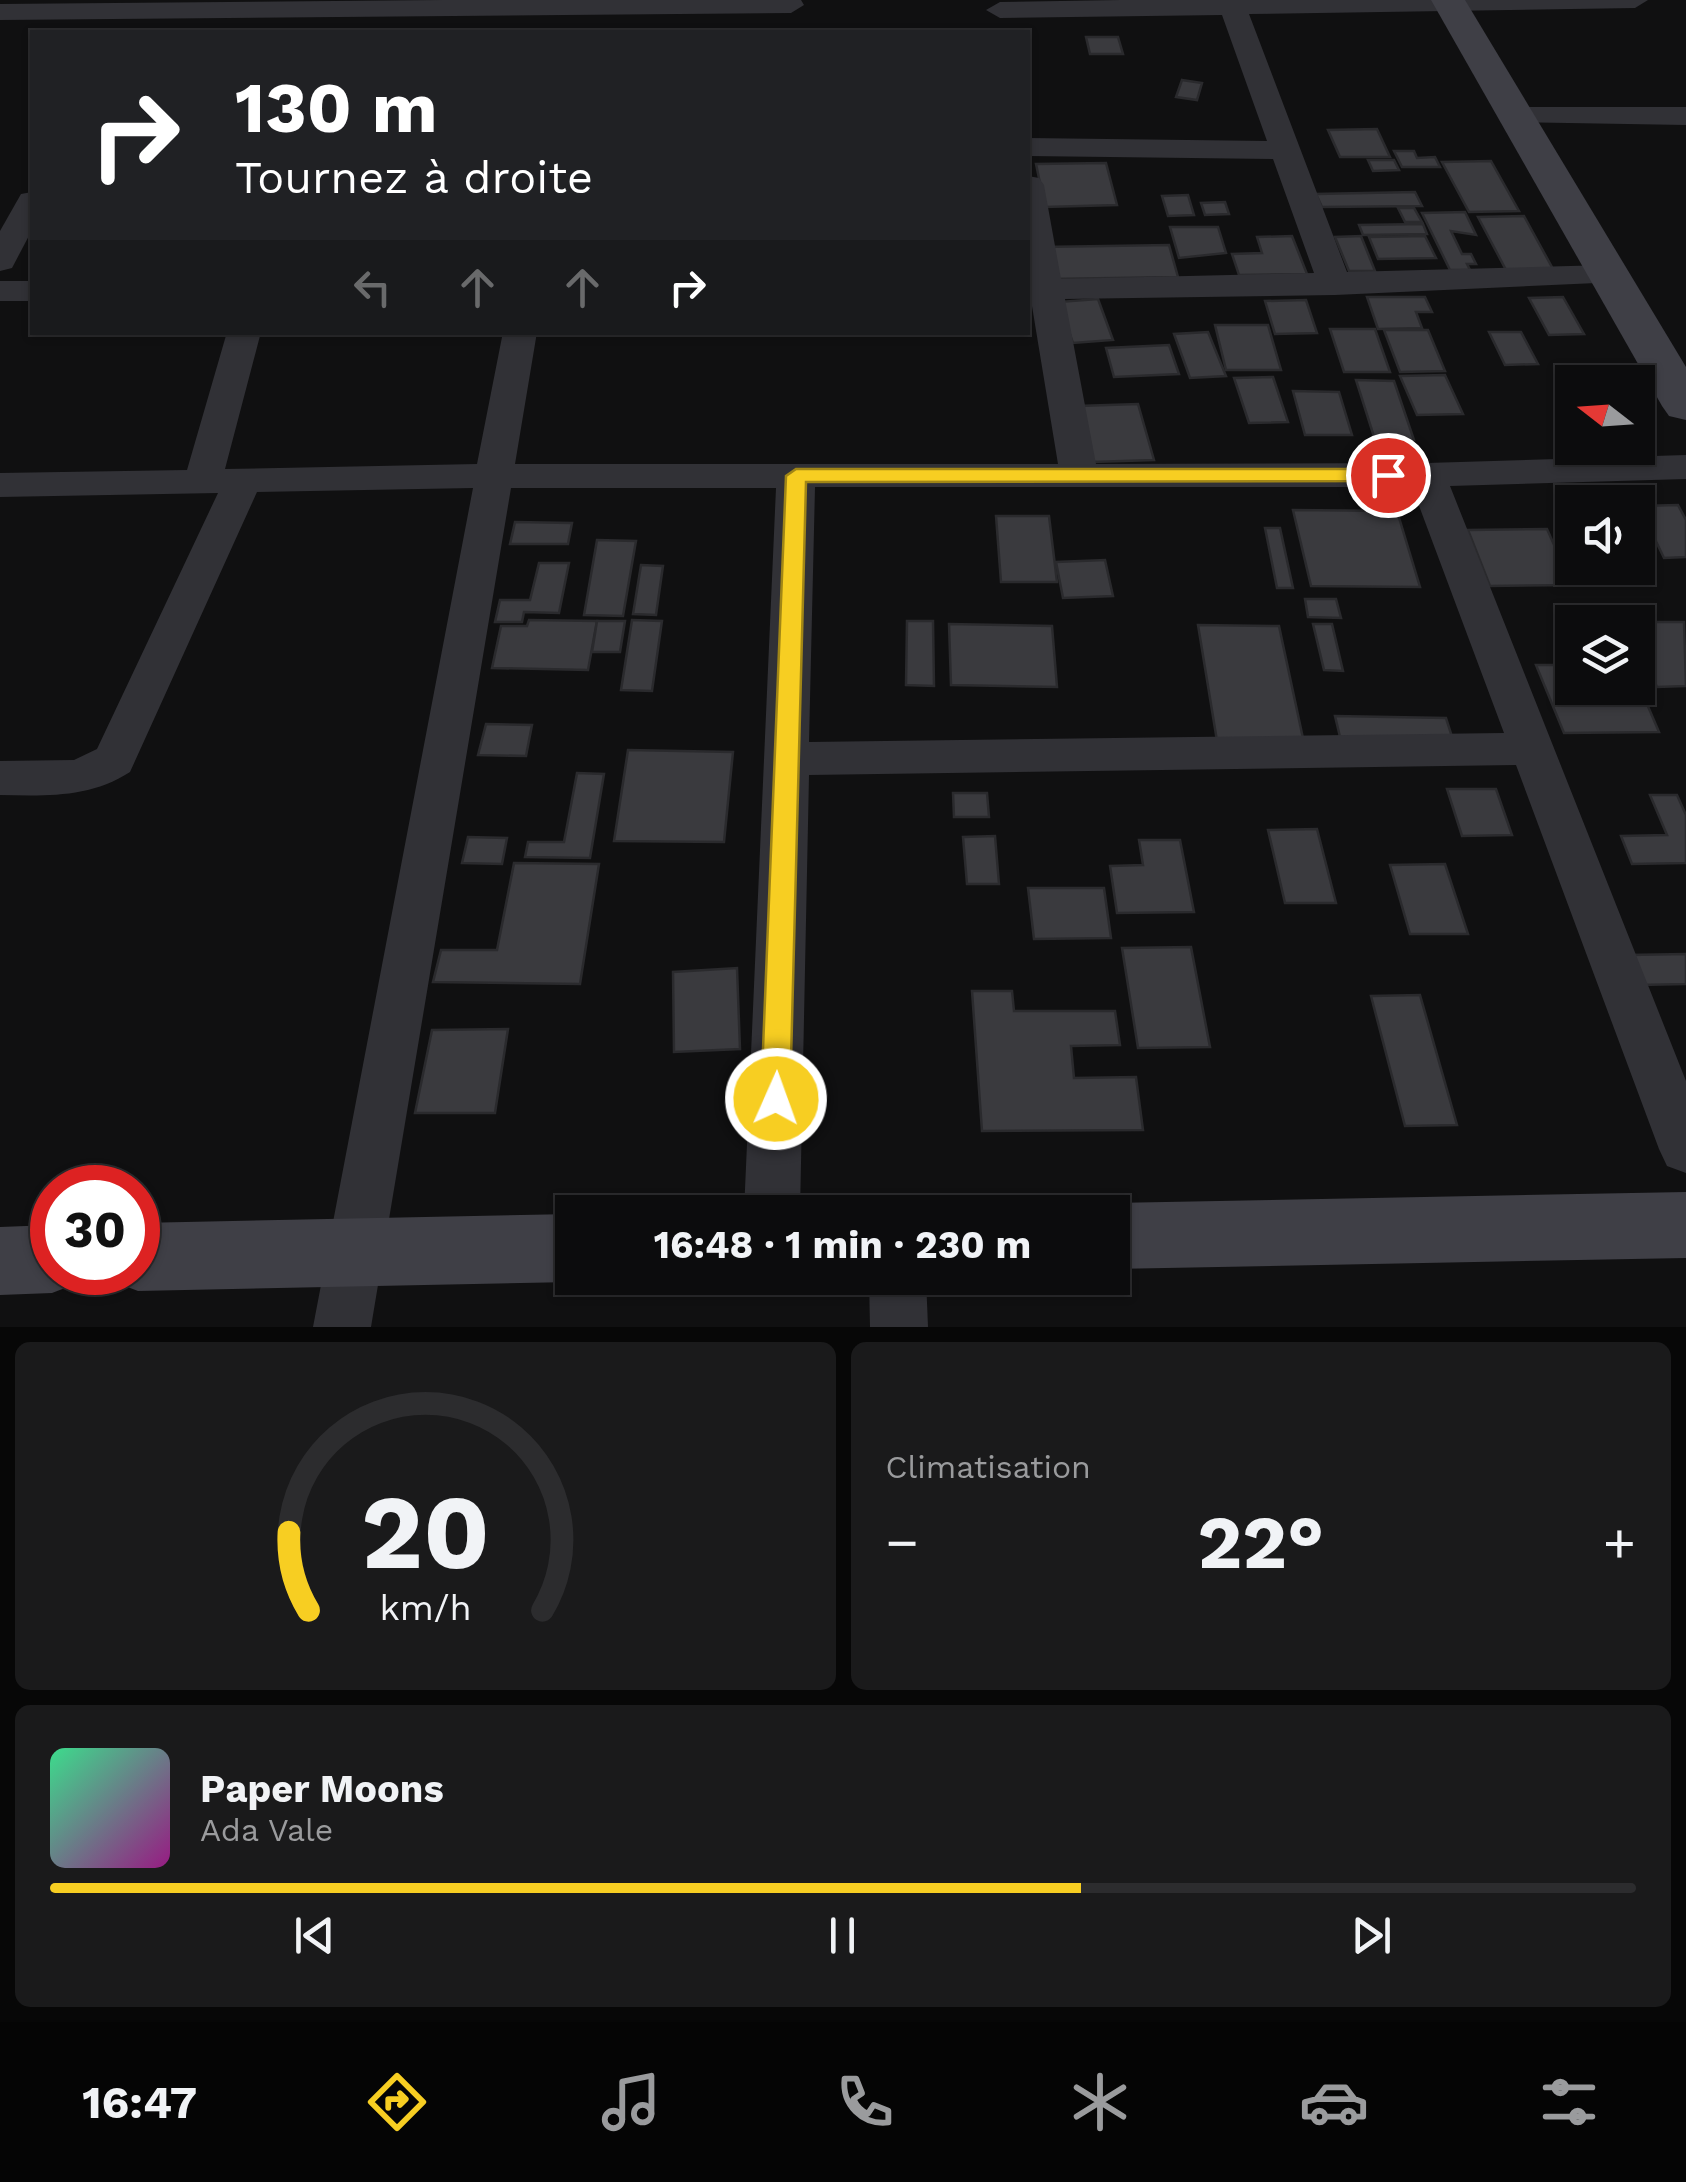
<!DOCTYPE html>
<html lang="fr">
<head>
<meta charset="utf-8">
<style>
  :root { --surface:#0c0c0d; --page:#1a1a1b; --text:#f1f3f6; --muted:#9a9b9d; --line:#2c2c2e; --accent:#f7ce22 }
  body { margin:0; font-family:"Work Sans",sans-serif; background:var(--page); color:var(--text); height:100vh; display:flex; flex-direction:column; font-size:38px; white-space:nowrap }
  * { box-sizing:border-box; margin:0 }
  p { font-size:32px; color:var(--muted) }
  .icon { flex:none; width:55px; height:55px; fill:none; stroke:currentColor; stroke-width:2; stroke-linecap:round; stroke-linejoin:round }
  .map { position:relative; height:1327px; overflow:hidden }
  .sheet { display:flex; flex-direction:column; gap:15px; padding:15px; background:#070707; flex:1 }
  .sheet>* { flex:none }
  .top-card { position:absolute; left:30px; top:30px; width:1000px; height:305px; border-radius:0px; box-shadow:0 2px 8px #0004,0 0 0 2px var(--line); background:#202124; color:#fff; overflow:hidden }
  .needle { width:65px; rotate:287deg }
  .buttons { position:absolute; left:1555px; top:365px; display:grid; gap:20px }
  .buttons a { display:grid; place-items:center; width:100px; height:100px; border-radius:0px; background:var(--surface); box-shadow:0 2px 8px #0004,0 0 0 2px var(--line); font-size:50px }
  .speed { position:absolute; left:30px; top:1165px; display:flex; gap:20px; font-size:50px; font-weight:700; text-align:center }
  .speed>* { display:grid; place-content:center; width:130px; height:130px; border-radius:50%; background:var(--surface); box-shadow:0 2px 8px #0004,0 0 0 2px var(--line); line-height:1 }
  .speed .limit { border:15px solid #d22; background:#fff; color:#111 }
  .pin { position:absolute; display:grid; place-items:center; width:85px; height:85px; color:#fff; margin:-42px; border:5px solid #fff; border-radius:50%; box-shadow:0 2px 10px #0007 }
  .me { position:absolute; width:110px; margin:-55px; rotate:2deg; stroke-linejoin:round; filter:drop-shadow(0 0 8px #0008) }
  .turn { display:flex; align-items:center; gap:35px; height:210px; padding:0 40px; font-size:45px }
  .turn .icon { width:130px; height:130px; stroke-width:2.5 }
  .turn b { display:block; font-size:70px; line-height:85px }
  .lanes { display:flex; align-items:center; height:95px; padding:0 40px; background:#0003; justify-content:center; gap:50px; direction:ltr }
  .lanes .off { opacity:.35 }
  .big { font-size:75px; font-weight:700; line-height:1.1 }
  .sheet .widget { flex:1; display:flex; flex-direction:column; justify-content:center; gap:15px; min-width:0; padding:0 35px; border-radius:15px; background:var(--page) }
  .sheet .dial { align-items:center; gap:0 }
  .dial svg { height:260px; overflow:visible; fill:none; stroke:var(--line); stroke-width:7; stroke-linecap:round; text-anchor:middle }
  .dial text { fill:var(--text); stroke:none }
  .song { display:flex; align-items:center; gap:30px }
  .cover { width:120px; height:120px; border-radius:15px; background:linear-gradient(135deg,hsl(150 70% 55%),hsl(310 70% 35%)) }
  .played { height:10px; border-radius:5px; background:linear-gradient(90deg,var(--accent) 65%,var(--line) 65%) }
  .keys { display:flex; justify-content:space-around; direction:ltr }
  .heat { display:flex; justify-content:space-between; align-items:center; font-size:55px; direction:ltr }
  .sheet .tiles { flex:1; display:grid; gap:15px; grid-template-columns:1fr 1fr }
  .widget:last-child { grid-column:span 2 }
  .trip { position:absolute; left:555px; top:1195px; width:575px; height:100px; border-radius:0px; background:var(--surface); box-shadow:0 2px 8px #0004,0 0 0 2px var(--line); font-weight:700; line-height:100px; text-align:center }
  .menu { display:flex; height:160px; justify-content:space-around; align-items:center; background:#050505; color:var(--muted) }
  .menu .icon { width:70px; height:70px }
  .menu .active { color:var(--accent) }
  .menu b { font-size:45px; color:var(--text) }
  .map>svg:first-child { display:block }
  .building { fill:#3a3a3e; stroke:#2a2a2d; stroke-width:2.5 }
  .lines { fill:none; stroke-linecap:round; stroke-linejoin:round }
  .street { fill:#313136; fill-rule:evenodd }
  .secondary { fill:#3f3f46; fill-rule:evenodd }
  .route { fill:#f7ce22; stroke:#a18616; stroke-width:2.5 }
</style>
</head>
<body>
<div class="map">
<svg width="1686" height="1327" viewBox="0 0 1686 1327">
  <rect width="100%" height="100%" fill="#101011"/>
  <!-- building -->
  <g class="building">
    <path d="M1086 37H1118L1123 54H1090Z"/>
    <path d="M1182 80 1202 83 1197 100 1176 97Z"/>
    <path d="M1377 129 1390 157H1340L1328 130Z"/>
    <path d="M1394 151H1414L1417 158 1435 157 1440 167H1402Z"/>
    <path d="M1368 160H1394L1399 170 1373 171Z"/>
    <path d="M1491 161 1519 211 1469 212 1442 162Z"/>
    <path d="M1106 163 1117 205 1045 207 1036 164Z"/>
    <path d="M1415 192 1422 206 1322 207 1316 194Z"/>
    <path d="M1188 195 1194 215 1168 216 1162 196Z"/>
    <path d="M1225 202 1229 214 1205 215 1201 203Z"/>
    <path d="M1398 208H1414L1422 222H1405Z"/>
    <path d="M1465 212 1476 235 1451 231 1462 254H1471L1476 264H1467L1470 270H1450L1422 213Z"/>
    <path d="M1524 216 1553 269 1506 270 1478 217Z"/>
    <path d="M1423 224 1427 234 1363 235 1359 225Z"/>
    <path d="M1170 227H1218L1226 253 1179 258Z"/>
    <path d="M1292 236 1307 274 1239 275 1232 254 1262 253 1257 237Z"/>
    <path d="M1361 236 1375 271H1349L1335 237Z"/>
    <path d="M1425 236 1436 258 1378 259 1369 237Z"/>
    <path d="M1169 245 1178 277 1049 279 1042 247Z"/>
    <path d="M1367 297H1425L1432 312H1416L1422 328 1378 329Z"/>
    <path d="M1563 297 1584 334 1549 335 1529 298Z"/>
    <path d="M1098 299 1113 340 1073 343 1058 302Z"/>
    <path d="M1306 300 1317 333 1275 334 1265 301Z"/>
    <path d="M1215 325H1268L1281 370H1226Z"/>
    <path d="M1330 329H1375L1390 372H1344Z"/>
    <path d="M1384 330H1428L1445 371 1400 372Z"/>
    <path d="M1208 332 1226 376 1190 378 1174 334Z"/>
    <path d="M1489 332H1521L1538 364 1505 365Z"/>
    <path d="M1169 345 1179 374 1114 377 1106 348Z"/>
    <path d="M1445 375 1463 414 1417 415 1400 376Z"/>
    <path d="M1273 377 1288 422 1249 423 1234 378Z"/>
    <path d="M1356 380 1394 381 1414 440H1375Z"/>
    <path d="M1293 391 1339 392 1352 435H1305Z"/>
    <path d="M1138 404 1154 460 1092 462 1078 406Z"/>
    <path d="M1678 505 1686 520V557L1664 558 1639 506Z"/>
    <path d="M1293 510 1397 511 1420 587 1311 586Z"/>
    <path d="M996 516H1049L1057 582H1001Z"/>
    <path d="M515 522 572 523 568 544H510Z"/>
    <path d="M1265 528H1280L1293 588H1277Z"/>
    <path d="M1547 529 1572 585 1490 586 1468 530Z"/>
    <path d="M1557 531H1572V565Z"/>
    <path d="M597 540 636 541 623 616 584 615Z"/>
    <path d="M1638 548 1654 583 1581 584 1574 568H1638Z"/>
    <path d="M1105 560 1113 596 1063 598 1056 562Z"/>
    <path d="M539 563H569L559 613 524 612 522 622H495L500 600H530Z"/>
    <path d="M641 565 663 566 656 615 633 614Z"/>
    <path d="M1305 599H1336L1341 618 1308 617Z"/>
    <path d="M529 620 597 621 588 670 492 668 501 626H527Z"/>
    <path d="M632 620 662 621 652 691 621 690Z"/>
    <path d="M597 621H625L620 652H592Z"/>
    <path d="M907 621H933L934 686 906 685Z"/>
    <path d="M1626 622H1684L1686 686 1657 687 1638 646V622Z"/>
    <path d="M949 624 1052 626 1057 687 951 685Z"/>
    <path d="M1313 624H1332L1343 671 1324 670Z"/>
    <path d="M1198 625 1279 626 1304 743 1217 741Z"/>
    <path d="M1536 665H1572V688H1638V683L1659 732 1564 733Z"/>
    <path d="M1335 716 1446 718 1454 743 1341 741Z"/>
    <path d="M486 724 532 725 526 756 478 755Z"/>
    <path d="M628 750 733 752 724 842 614 841Z"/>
    <path d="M577 773 604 774 590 858 525 857 528 842H564Z"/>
    <path d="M1447 789H1496L1512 835 1462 836Z"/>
    <path d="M953 793H987L989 817H954Z"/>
    <path d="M1650 795H1677L1686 815V863L1632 864 1621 836 1667 835Z"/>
    <path d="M1317 829 1336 903H1285L1268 830Z"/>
    <path d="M995 836 999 884H967L963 837Z"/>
    <path d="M468 837 507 838 502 864 462 863Z"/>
    <path d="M1139 840H1180L1194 912 1117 913 1110 866 1143 865Z"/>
    <path d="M514 863 599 864 580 984 433 982 441 950H497Z"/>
    <path d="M1445 864 1468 934H1410L1390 865Z"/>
    <path d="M1028 888H1104L1111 938 1034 939Z"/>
    <path d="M1191 947 1210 1047 1138 1048 1122 948Z"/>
    <path d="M1686 954V984L1639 985 1628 955Z"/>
    <path d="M737 968 740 1049 674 1052 673 972Z"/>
    <path d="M972 991H1012L1014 1011H1115L1120 1045 1071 1046 1074 1078 1136 1077 1143 1130 982 1131Z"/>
    <path d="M1420 995 1457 1125 1405 1126 1371 996Z"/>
    <path d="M508 1029 495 1113H415L432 1030Z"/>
  </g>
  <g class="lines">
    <!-- street -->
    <g class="street">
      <path d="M442 0H801L804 5 791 13 0 20V4Z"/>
      <path d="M1121 0H1648L1635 8 1249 14 1347 272 1607 265 1619 268 1624 275 1619 282 1335 295 1065 299 1096 464 1427 463 1686 455V479L1450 486 1686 1081V1173L1667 1166 1659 1149 1516 765 809 775 800 1212H744L776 488H511L371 1327H313L473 488 257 492 130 772C90 798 46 796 0 795V761L74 760 97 749 218 493 0 497V473L187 470 227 332H261L225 469 477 464 503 332H537L515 464H1058L1031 300H1028V176L1039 178 1044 185 1061 279 1314 273 1273 159 1028 156V138L1267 141 1222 15 1000 18 986 10 1000 2ZM815 487H1412L1504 733 809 742Z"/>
      <path d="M1519 107H1686V125L1509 122 1504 116 1509 110Z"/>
      <path d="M32 192V230L12 268 0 271V231L21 194Z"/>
      <rect x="0" y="281" width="32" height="20"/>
      <path d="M869 1278H926L928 1327H870Z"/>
    </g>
    <!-- secondary -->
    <g class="secondary">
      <path d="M1431 0H1465L1686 367V420L1669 416 1662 406Z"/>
      <path d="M1686 1192V1258L1112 1269V1212H1086L1112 1203Z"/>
      <path d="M572 1214V1278H583L572 1282 138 1291 112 1281 108 1272H138V1223Z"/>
      <path d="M52 1225V1272H83L78 1283 52 1293 0 1295V1227Z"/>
    </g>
  </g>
  <!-- route -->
  <path class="route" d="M796 469H1388L1398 475 1388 481 806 482 790 1099 785 1108 776 1111 766 1108 761 1099 786 476Z"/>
</svg>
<div class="buttons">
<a><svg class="needle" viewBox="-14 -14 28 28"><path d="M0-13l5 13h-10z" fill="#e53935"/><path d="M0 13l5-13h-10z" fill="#9a9b9d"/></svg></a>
<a><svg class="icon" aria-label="sound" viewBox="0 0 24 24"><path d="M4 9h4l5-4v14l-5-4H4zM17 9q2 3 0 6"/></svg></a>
<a><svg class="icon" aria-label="layers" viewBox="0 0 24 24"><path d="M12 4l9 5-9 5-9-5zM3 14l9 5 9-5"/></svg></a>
</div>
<div class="speed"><div class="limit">30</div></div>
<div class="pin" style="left:1388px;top:475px;background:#d93025"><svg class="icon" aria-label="arrive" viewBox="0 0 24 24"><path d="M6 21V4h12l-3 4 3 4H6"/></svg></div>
<svg class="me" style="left:776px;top:1099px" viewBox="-20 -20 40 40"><circle r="17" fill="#f7ce22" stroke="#fff" stroke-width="3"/><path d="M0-11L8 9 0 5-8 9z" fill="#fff"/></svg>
<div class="trip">16:48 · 1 min · 230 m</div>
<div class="top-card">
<div class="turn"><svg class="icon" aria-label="right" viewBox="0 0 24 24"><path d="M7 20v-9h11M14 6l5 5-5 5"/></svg><div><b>130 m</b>Tournez à droite</div></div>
<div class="lanes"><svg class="icon off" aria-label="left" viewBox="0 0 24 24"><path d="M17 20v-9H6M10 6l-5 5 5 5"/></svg><svg class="icon off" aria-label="ahead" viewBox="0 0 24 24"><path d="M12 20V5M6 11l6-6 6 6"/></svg><svg class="icon off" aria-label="ahead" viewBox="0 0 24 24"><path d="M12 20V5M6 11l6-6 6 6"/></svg><svg class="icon" aria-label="right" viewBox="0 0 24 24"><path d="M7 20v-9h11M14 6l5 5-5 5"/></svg></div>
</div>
</div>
<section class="sheet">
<div class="tiles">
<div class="widget dial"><svg viewBox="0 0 100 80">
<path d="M14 69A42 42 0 1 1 86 69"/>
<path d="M14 69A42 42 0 0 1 8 45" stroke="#f7ce22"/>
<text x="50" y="56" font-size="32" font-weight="700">20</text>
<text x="50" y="72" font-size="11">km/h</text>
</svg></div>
<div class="widget"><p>Climatisation</p>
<div class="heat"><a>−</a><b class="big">22°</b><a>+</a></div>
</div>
<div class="widget">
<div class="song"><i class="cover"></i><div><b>Paper Moons</b><p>Ada Vale</p></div></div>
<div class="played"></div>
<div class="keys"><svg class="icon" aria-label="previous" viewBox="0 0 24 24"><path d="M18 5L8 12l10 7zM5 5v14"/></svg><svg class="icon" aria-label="pause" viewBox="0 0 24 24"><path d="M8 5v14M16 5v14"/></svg><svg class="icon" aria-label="next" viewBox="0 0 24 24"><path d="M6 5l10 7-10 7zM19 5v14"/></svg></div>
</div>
</div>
</section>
<nav class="menu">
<b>16:47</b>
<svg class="icon active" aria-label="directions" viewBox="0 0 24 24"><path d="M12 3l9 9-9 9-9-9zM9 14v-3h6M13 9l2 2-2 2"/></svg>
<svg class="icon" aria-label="music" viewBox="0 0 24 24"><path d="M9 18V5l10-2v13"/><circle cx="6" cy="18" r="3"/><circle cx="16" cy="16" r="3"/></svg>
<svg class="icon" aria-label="phone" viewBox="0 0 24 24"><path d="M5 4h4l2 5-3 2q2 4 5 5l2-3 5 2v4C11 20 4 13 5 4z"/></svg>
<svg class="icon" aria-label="climate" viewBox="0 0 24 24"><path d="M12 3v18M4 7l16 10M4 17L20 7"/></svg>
<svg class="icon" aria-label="car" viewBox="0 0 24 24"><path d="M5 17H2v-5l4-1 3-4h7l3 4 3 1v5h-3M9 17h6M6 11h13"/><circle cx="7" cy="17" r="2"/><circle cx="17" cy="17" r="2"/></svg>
<svg class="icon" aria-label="filters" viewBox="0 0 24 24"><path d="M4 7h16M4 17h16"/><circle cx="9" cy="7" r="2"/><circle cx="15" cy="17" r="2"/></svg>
</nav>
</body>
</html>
